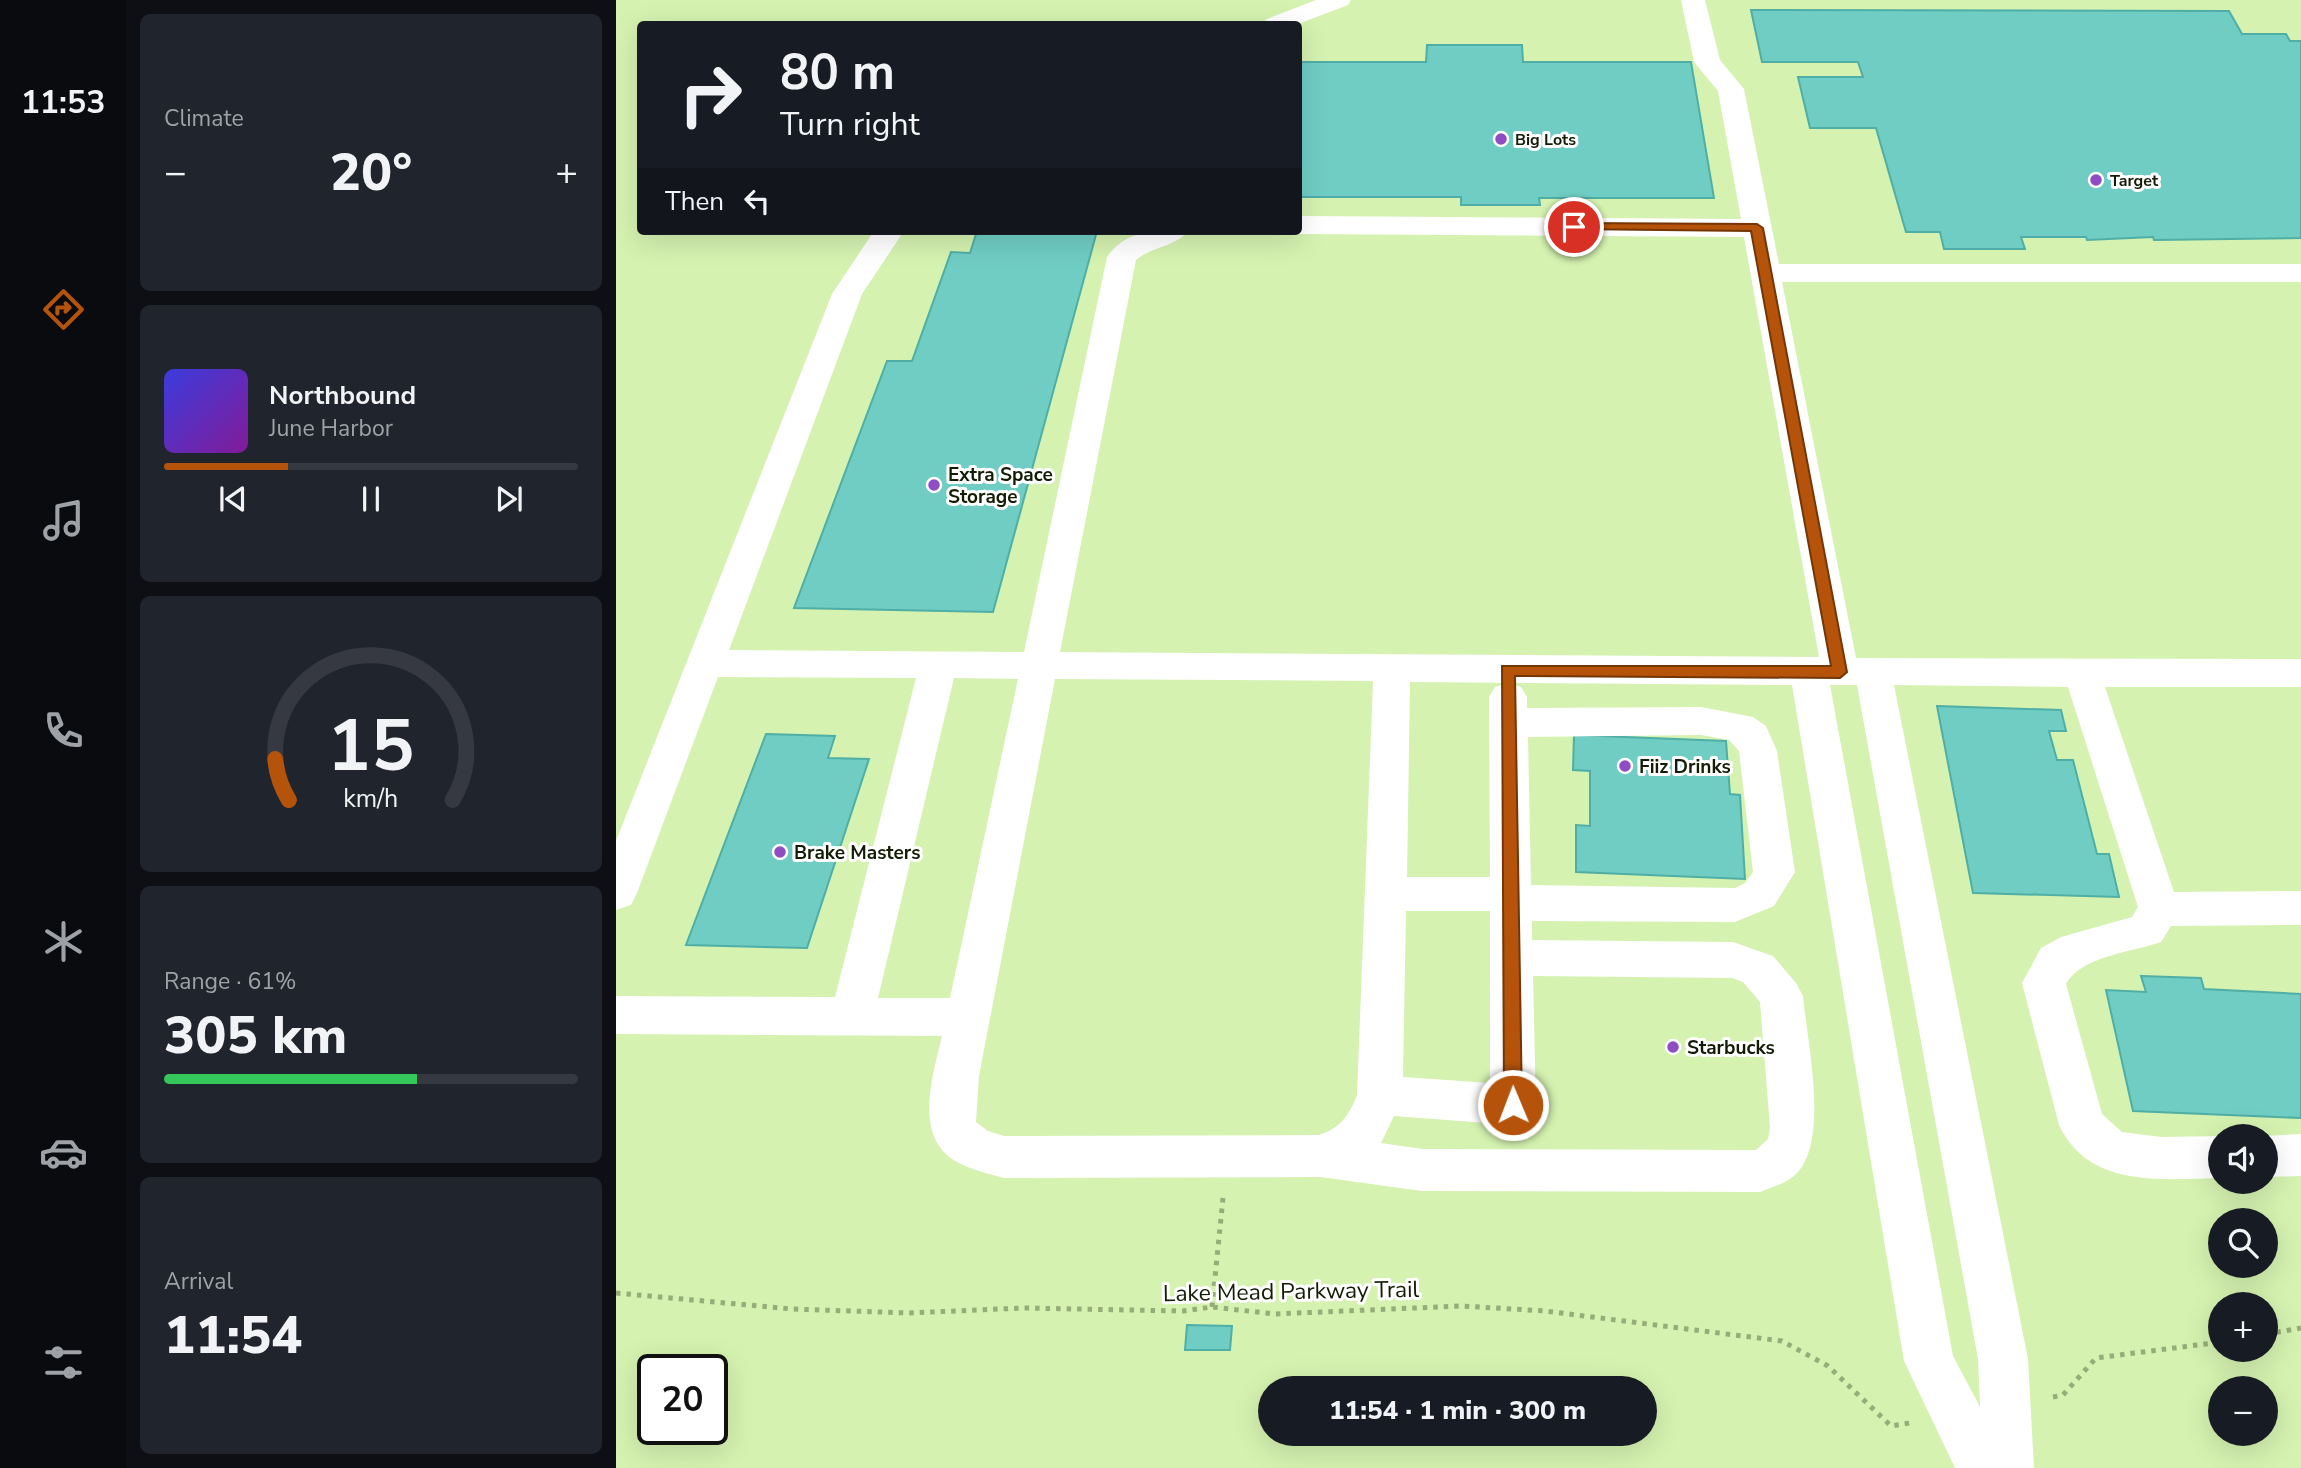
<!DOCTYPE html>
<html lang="en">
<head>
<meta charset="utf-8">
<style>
  :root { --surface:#171b24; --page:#20242c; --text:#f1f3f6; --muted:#9ea1a6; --line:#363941; --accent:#b45309 }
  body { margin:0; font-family:"Nunito Sans",sans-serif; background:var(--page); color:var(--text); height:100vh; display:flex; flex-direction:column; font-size:26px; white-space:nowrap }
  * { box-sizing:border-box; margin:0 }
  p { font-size:23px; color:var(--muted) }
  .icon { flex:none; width:38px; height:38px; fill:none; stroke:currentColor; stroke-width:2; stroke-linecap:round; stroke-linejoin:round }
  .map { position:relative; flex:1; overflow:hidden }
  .sheet { display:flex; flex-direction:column; gap:14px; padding:14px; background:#0d0f14; width:490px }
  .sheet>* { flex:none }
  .guide { position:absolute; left:21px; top:21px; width:665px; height:214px; border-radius:7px; box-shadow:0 7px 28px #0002; background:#171b24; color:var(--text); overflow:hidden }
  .controls { position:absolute; left:1592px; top:1124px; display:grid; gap:14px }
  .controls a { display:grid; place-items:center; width:70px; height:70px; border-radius:50%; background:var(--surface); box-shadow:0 7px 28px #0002; font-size:35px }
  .speed { position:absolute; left:21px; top:1354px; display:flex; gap:14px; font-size:35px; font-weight:700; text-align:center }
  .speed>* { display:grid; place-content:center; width:91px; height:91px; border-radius:50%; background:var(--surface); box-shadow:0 7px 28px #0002; line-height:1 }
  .speed .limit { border:4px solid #111; border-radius:10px; background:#fff; color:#111 }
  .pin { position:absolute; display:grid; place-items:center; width:60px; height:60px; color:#fff; margin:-30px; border:4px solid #fff; border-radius:50%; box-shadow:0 2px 7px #0007 }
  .me { position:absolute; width:77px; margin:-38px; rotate:359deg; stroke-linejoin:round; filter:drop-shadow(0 0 5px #0008) }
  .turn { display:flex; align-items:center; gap:24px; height:147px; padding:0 28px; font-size:32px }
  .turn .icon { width:91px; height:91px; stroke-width:2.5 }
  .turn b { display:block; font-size:49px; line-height:60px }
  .then { display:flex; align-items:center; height:66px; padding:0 28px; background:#0003; gap:14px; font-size:26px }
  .big { font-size:52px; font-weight:800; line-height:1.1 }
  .sheet .card { flex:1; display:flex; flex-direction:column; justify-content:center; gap:10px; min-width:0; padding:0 24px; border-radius:10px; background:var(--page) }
  .sheet .dial { align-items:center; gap:0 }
  .dial svg { height:182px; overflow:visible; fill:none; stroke:var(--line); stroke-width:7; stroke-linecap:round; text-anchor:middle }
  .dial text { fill:var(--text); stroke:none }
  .song { display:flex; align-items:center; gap:21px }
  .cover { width:84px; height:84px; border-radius:10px; background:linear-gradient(135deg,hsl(240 70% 55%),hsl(290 70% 35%)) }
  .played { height:7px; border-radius:4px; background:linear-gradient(90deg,var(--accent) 30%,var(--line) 30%) }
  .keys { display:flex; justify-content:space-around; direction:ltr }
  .heat { display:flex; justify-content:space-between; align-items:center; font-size:38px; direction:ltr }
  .charge { height:10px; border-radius:5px; background:linear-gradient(90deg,#34c759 61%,var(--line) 0) }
  .trip { position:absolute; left:642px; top:1376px; width:399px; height:70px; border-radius:35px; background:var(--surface); box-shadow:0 7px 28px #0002; font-weight:800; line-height:70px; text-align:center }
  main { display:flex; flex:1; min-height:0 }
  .dock { display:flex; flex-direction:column; width:126px; justify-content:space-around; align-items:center; background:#090b0e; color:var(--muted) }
  .dock .icon { width:49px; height:49px }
  .dock .on { color:var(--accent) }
  .dock b { font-size:32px; color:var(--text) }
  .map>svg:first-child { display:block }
  .building { fill:#70cdc4; stroke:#4faea5; stroke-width:2 }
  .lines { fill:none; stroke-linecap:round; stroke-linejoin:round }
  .path { stroke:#97ad79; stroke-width:5; stroke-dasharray:4.5 6; stroke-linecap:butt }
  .minor { fill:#fff; fill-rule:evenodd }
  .route { fill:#b45309; stroke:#753606; stroke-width:2 }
  .poi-dot { fill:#8e4dc2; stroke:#fff; stroke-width:2.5 }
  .labels { text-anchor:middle; stroke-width:6; stroke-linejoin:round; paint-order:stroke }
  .far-poi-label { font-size:16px; font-weight:bold; fill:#131c04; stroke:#fff; text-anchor:start }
  .poi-label { font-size:19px; font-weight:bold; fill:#131c04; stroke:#fff; text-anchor:start }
  .near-street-label { font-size:23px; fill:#131c04; stroke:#fff }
</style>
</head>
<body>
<main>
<nav class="dock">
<b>11:53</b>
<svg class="icon on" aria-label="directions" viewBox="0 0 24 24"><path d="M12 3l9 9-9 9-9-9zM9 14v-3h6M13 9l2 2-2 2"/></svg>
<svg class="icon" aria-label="music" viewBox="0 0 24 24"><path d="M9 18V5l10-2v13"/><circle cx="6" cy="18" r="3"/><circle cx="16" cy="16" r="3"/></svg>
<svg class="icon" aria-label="phone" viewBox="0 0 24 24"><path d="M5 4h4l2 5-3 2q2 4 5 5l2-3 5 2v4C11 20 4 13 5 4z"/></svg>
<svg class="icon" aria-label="climate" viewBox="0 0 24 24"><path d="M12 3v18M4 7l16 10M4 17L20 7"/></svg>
<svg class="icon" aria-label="car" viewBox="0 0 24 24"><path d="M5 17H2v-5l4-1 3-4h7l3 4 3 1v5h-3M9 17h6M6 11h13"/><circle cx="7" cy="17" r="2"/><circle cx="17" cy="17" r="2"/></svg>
<svg class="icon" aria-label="filters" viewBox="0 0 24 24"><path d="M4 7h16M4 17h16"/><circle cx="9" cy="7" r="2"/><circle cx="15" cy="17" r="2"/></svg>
</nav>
<section class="sheet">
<div class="card"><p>Climate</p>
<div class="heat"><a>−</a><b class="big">20°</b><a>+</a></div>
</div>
<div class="card">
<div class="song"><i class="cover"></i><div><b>Northbound</b><p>June Harbor</p></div></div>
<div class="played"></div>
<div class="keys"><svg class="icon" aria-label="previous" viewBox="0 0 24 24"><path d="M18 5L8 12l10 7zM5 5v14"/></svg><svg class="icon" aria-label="pause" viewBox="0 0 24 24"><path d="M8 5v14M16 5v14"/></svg><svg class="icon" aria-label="next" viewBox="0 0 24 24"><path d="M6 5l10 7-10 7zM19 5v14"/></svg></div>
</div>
<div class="card dial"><svg viewBox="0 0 100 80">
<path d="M14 69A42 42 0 1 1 86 69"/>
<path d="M14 69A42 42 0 0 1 8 51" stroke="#b45309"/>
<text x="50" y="56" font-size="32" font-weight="700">15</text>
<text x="50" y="72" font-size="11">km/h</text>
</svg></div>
<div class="card"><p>Range · 61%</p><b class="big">305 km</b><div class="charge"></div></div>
<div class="card"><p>Arrival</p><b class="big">11:54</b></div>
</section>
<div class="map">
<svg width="1685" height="1468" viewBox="0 0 1685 1468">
  <rect width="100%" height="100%" fill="#d5f2b0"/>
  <!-- building -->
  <g class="building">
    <path d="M1135 10 1613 11 1626 34H1670L1674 41H1685V238L1538 240 1537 237 1471 240 1470 237H1405L1409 249H1328L1324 232H1290L1260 128H1194L1182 77H1247L1242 62H1146Z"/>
    <path d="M811 45H906L907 62H1075L1098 198H923L924 205H845V197H682L685 62H810Z"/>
    <path d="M361 231H481L377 612 178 608 271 361H296L335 252 354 253Z"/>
    <path d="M1321 706 1445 710 1450 731H1433L1441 760H1457L1481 854H1493L1503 897 1357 893Z"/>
    <path d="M150 734 219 736 212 758 253 759 191 948 70 945Z"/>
    <path d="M958 735 1110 741 1114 794 1124 795 1129 879 960 872V825L974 826V771L957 770Z"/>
    <path d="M1525 976 1585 978 1588 989 1685 994V1118L1517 1111 1490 990 1530 992Z"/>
    <path d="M571 1325 616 1326 614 1350H569Z"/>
  </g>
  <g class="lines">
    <!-- path -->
    <g class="path">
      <path d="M0 1293 176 1309 293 1313 407 1308 567 1311 596 1307 659 1314 845 1306 929 1311 1166 1341 1212 1366 1275 1426 1294 1423"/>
      <path d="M596 1307 607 1198"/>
      <path d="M1650 1334 1685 1328"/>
      <path d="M1437 1397 1447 1395 1480 1358 1605 1342"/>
    </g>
    <!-- minor -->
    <g class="minor">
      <path d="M700 0H735L732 5 682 24H647L651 19Z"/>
      <path d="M1065 0H1089L1104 60 1128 89 1163 264H1685V282H1166L1240 658 1685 659V687H1489L1558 892 1685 891V925L1555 926 1545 942C1517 952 1465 956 1450 984L1486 1114 1506 1132 1545 1137 1605 1136V1178C1545 1179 1473 1189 1443 1125L1406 983 1425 948 1445 937 1516 917 1522 907 1452 687 1278 685 1412 1359 1418 1468H1339L1288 1361 1176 685 794 682 791 877H874L873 697 879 687 892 683 905 687 911 697V708L1085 707 1137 717 1150 726 1161 751 1179 872 1158 906 1119 922 916 921V940L1117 942 1157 956 1180 983 1187 996C1191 1041 1213 1137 1182 1172 1172 1183 1157 1187 1144 1192L806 1191 704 1177 388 1178C370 1173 347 1168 332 1156 299 1128 318 1071 326 1036L0 1034V996L219 997 300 678 102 677 21 893 15 905 0 910V841L216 294 258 231H288L246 294 113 650 408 652 491 257C511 228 540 231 572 231 561 246 535 247 520 260L444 652 1203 657 1128 237 682 234 672 231H682V216L1125 219 1102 91 1078 62ZM338 678 402 679 334 998H262ZM439 679 757 681 741 1095C733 1115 725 1128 703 1135L388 1136 372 1131 360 1122 363 1076ZM1214 685H1241L1362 1359 1364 1407 1337 1356ZM1085 735 1113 740 1123 751 1137 872 1129 883 1119 888 915 885 912 737ZM790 911H874V1083L787 1077ZM917 976 1116 978 1127 982 1144 1002 1154 1128 1152 1139 1140 1150 806 1149 765 1143 778 1116 897 1125 913 1119 920 1105Z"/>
      <path d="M1685 1134V1176L1650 1177 1648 1136Z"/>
    </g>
  </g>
  <!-- route -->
  <path class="route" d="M958 223 1141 224 1147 228 1231 672 1224 678 899 676 906 1105 904 1111 897 1114 890 1111 888 1105 886 666H1215L1135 231 954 229 952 227Z"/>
  <!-- markers -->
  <g class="poi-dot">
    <circle cx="885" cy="139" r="7"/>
    <circle cx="1480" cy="180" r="7"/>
    <circle cx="318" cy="485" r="7"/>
    <circle cx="1009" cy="766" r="7"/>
    <circle cx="164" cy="852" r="7"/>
    <circle cx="1057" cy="1047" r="7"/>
  </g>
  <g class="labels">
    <!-- far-poi labels -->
    <g class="far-poi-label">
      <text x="899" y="145">Big Lots</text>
      <text x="1494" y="186">Target</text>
    </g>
    <!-- poi labels -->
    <g class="poi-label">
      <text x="332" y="481">Extra Space<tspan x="332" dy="22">Storage</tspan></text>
      <text x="1023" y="773">Fiiz Drinks</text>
      <text x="178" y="859">Brake Masters</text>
      <text x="1071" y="1054">Starbucks</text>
    </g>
    <!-- near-street labels -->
    <g class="near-street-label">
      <text transform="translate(675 1291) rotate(-1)" y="8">Lake Mead Parkway Trail</text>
    </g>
  </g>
</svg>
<div class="controls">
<a><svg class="icon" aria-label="sound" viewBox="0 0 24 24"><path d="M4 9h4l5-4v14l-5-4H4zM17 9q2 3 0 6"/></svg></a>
<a><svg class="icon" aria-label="search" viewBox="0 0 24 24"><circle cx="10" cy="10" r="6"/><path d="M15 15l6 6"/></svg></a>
<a>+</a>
<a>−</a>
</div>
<div class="speed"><div class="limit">20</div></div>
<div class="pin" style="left:958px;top:227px;background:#d93025"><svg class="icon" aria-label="arrive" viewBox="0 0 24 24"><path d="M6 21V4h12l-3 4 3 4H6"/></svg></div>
<svg class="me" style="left:897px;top:1105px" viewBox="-20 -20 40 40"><circle r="17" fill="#b45309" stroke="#fff" stroke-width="3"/><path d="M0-11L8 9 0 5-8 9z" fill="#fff"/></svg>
<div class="trip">11:54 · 1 min · 300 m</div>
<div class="guide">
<div class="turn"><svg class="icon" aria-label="right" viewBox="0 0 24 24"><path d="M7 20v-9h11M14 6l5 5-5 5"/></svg><div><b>80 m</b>Turn right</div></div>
<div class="then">Then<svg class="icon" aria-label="left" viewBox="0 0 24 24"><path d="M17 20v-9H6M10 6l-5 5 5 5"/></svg></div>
</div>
</div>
</main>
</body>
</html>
